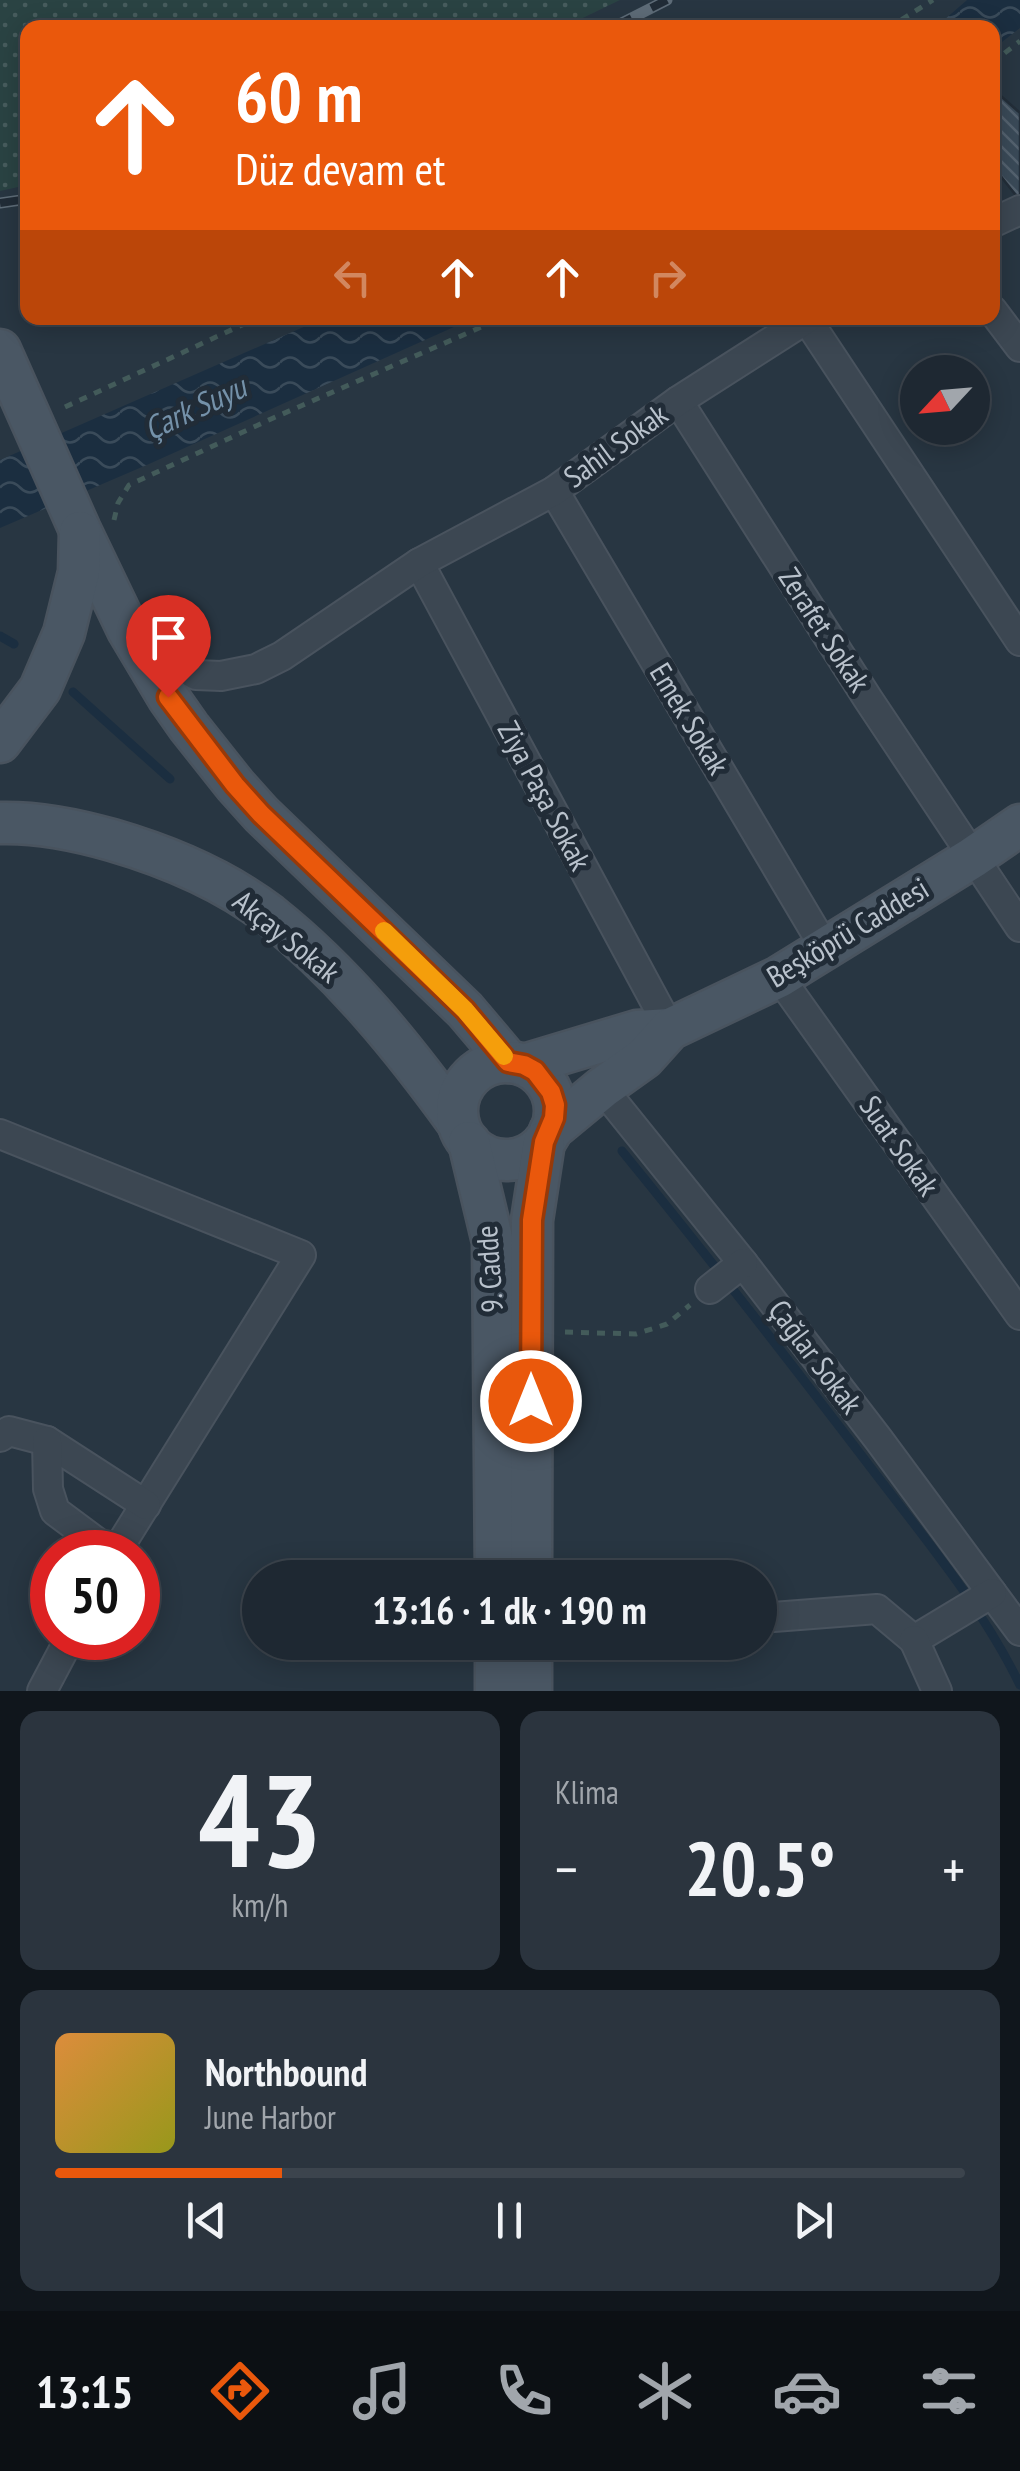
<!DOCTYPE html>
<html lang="tr">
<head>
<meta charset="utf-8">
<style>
  :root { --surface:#1e2832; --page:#2b343e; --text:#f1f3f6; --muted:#a1a6ac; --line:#3c444d; --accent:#ea580c }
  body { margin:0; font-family:"PT Sans Narrow",sans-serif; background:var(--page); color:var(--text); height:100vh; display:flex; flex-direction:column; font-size:38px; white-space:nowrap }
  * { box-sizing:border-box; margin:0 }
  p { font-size:32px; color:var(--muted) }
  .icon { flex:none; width:55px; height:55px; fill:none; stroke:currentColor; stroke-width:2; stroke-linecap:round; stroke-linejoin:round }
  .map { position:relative; height:1691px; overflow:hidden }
  .panel { display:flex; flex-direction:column; gap:20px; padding:20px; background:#10161c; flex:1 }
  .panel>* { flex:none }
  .guide { position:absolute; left:20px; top:20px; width:980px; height:305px; border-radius:20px; box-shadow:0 5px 25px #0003,0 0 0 2px var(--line); background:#ea580c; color:#fff; overflow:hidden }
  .needle { width:65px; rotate:244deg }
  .fabs { position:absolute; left:900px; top:355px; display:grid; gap:20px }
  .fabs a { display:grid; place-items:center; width:90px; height:90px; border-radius:50%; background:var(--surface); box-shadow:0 5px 25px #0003,0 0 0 2px var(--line); font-size:50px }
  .speed { position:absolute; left:30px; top:1530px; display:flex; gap:20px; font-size:50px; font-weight:700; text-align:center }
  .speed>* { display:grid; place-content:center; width:130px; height:130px; border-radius:50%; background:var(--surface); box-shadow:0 5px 25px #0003,0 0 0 2px var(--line); line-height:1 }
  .speed .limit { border:15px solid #d22; background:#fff; color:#111 }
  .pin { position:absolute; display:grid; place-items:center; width:85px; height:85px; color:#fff; margin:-102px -42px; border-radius:50% 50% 50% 0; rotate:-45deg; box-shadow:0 0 10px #0007 }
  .pin .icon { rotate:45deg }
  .me { position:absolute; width:110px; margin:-55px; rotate:0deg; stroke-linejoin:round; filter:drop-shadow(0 0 8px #0008) }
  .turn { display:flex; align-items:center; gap:35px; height:210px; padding:0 50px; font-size:45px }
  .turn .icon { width:130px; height:130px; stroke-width:2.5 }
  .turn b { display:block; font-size:70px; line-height:85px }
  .lanes { display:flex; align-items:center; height:95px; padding:0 50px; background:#0003; justify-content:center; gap:50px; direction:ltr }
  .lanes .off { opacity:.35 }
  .big { font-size:75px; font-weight:700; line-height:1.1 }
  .panel .tile { flex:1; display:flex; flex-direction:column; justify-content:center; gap:15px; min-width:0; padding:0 35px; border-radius:20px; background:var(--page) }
  .panel .dial { align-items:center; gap:0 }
  .dial b { font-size:130px; line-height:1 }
  .song { display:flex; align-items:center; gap:30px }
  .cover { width:120px; height:120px; border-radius:15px; background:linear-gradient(135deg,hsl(30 70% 55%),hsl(60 70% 35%)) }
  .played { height:10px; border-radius:5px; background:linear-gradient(90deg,var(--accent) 25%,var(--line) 25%) }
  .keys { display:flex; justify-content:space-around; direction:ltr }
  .heat { display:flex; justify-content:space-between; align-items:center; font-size:55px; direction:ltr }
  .panel .tiles { flex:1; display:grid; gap:20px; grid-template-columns:1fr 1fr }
  .tile:last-child { grid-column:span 2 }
  .trip { position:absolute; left:242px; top:1560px; width:535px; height:100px; border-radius:50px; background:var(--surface); box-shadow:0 5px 25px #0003,0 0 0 2px var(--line); font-weight:700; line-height:100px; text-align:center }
  .tabs { display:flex; height:160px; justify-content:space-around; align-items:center; background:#0c1014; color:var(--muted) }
  .tabs .icon { width:70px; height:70px }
  .tabs .selected { color:var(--accent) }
  .tabs b { font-size:45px; color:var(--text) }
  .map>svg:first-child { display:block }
  .green { fill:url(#green-dots) }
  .water { fill:url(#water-waves) }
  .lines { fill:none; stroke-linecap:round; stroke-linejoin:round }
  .stream { stroke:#1b2e40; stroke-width:9 }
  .building { fill:url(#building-back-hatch); stroke:#232e39; stroke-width:2.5 }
  .minor-casing { stroke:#49535e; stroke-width:32 }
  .secondary-casing { stroke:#49535e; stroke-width:45 }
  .path { stroke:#435b5a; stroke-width:5; stroke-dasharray:8 8; stroke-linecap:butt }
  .minor { stroke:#3c4752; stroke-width:28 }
  .secondary { stroke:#4a5764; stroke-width:40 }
  .rail-casing { stroke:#5e6c78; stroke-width:11 }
  .rail { stroke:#212c37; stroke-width:8; stroke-dasharray:22; stroke-linecap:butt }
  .route-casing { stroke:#983908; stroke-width:25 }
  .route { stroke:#ea580c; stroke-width:18 }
  .slow { stroke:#f59e0b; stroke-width:18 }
  .labels { text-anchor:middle; stroke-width:10; stroke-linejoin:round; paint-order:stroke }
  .street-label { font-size:30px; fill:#b9c2cc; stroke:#212c37 }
  .water-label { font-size:32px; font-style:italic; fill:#7491a9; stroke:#212c37 }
</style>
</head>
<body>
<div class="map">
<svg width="1020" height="1691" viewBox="0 0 1020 1691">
  <defs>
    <pattern id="green-dots" width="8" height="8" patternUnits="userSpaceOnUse" patternTransform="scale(2.5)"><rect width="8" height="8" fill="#2a4343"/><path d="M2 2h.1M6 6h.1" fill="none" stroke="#475c5d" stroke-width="1.8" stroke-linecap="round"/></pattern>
    <pattern id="water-waves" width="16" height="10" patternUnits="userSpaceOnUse" patternTransform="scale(2.5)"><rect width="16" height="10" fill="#1b2e40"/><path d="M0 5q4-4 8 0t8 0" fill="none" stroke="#3a4b5a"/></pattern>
    <pattern id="building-back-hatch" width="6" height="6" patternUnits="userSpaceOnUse" patternTransform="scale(2.5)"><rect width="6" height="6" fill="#3a4a58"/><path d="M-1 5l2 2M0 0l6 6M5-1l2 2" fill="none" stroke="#54626f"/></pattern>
  </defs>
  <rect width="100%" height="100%" fill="#283642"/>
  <!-- green -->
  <path class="green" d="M0 0H620L562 28H28L27 185 0 191Z"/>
  <!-- water -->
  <g class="water">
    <path d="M967 0H1020V28L993 49 992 28 936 27Z"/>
    <path d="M324 318H474L149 464 0 528V460Z"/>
  </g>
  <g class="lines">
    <!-- stream -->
    <g class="stream">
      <path d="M0 636 14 644"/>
      <path d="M73 692 170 779"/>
      <path d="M622 1151C706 1254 788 1359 868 1464 922 1535 981 1605 1020 1685"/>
    </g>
  </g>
  <!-- building -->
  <path class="building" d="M1002 97 1020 113V197L1018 198 992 165V103Z"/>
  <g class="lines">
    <defs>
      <g id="minor">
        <path d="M992 223 1020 210"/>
        <path d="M992 310 1020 347"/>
        <path d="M806 318 1020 641"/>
        <path d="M678 401 868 699 1020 927"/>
        <path d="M554 491 825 948"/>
        <path d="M419 563 670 1029"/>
        <path d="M140 644 196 675 221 676 256 669 282 656 419 563 554 491 678 401 808 318"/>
        <path d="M779 977 1020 1315"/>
        <path d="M602 1088 743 1263 879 1440 1020 1631"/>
        <path d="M0 1134 301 1255 116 1552"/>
        <path d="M710 1289 743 1263"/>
        <path d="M0 1437 9 1431 47 1441 146 1505"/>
        <path d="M47 1441 48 1489 55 1511 110 1552"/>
        <path d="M760 1618 877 1609 914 1640 992 1593"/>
        <path d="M914 1640 937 1691"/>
        <path d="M42 1691 70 1638"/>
      </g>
      <g id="secondary">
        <path d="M0 350 80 530 128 630 168 697 189 727 235 785 261 814 465 1010 509 1062"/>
        <path d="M0 742 40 689 64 633 79 572 80 532"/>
        <path d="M0 823C37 822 77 830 112 840 167 856 224 880 270 915 344 974 403 1047 458 1123"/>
        <circle cx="506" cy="1111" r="49"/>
        <path d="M524 1065 637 1031 670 1029"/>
        <path d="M550 1131 602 1088 644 1058 670 1029 779 977 972 858 1020 825"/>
        <path d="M469 1142 493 1242 496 1578"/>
        <path d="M531 1578 532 1220 544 1142"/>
        <path d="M496 1642V1691"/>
        <path d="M531 1642V1691"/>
      </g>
    </defs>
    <!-- minor casing -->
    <use href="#minor" class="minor-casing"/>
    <!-- secondary casing -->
    <use href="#secondary" class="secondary-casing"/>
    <!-- path -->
    <g class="path">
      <path d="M888 28 933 0"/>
      <path d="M992 63 1020 41"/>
      <path d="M65 407 257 318"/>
      <path d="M114 520 118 503 129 485 271 419 502 318"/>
      <path d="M565 1332 636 1334 667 1324 690 1305"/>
    </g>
    <!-- minor -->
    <use href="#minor" class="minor"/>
    <!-- secondary -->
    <use href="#secondary" class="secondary"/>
    <defs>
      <g id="rail">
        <path d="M612 28 667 0"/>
        <path d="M0 203 28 199"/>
      </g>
    </defs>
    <!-- rail casing -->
    <use href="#rail" class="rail-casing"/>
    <!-- rail -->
    <use href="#rail" class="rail"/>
  </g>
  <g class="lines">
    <defs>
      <path id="route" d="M168 697 235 785 261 814 465 1010 508 1062 524 1065 535 1071 551 1092 555 1105 554 1118 544 1142 532 1220 531 1401"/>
    </defs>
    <!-- route casing -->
    <use href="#route" class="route-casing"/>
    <!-- route -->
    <use href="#route" class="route"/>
    <!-- slow -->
    <path class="slow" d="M384 931 465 1010 504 1056"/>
  </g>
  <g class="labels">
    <!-- street labels -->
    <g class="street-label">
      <text transform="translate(616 446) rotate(-36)" y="10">Sahil Sokak</text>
      <text transform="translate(824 630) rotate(57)" y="10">Zerafet Sokak</text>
      <text transform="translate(689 719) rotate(59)" y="10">Emek Sokak</text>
      <text transform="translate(544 796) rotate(62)" y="10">Ziya Paşa Sokak</text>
      <text transform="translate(848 933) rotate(-31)" y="10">Beşköprü Caddesi</text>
      <text transform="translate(286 937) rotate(39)" y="10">Akçay Sokak</text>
      <text transform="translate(899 1146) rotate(55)" y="10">Suat Sokak</text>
      <text transform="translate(490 1269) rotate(-94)" y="10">9. Cadde</text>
      <text transform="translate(815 1357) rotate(53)" y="10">Çağlar Sokak</text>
    </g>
    <!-- water labels -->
    <g class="water-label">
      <text transform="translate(195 408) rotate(-25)" y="11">Çark Suyu</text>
    </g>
  </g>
</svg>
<div class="fabs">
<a><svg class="needle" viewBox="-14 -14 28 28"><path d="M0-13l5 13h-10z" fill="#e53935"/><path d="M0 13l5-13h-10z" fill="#a1a6ac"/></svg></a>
</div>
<div class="speed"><div class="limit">50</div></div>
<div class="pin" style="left:168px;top:697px;background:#d93025"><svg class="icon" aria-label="arrive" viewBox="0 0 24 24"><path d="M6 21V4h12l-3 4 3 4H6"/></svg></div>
<svg class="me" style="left:531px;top:1401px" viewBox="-20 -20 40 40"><circle r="17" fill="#ea580c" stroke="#fff" stroke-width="3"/><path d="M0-11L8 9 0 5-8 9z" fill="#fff"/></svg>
<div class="trip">13:16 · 1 dk · 190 m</div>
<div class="guide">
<div class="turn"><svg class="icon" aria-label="ahead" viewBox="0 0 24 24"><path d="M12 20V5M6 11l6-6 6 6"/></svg><div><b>60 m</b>Düz devam et</div></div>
<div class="lanes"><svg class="icon off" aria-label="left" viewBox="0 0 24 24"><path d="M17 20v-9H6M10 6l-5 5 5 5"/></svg><svg class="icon" aria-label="ahead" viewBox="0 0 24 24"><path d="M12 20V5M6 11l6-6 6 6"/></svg><svg class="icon" aria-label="ahead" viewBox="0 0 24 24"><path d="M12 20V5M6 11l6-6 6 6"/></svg><svg class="icon off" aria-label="right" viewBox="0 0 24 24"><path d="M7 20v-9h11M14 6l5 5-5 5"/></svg></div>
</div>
</div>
<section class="panel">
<div class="tiles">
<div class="tile dial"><b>43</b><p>km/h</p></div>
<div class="tile"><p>Klima</p>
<div class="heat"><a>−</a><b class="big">20.5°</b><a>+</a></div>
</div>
<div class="tile">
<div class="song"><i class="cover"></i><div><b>Northbound</b><p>June Harbor</p></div></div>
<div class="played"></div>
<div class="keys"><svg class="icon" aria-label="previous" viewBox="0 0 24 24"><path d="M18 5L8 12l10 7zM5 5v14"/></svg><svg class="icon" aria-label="pause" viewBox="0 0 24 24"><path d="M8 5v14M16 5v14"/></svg><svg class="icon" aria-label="next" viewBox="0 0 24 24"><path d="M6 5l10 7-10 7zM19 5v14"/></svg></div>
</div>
</div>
</section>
<nav class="tabs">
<b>13:15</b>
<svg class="icon selected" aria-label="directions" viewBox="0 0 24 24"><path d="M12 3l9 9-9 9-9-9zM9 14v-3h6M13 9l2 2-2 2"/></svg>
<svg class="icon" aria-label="music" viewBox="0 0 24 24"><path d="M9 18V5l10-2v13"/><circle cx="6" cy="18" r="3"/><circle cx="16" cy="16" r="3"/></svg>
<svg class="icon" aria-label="phone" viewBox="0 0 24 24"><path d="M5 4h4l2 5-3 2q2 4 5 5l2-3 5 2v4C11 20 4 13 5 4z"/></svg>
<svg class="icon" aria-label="climate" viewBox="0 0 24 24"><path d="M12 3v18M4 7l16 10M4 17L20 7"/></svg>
<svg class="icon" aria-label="car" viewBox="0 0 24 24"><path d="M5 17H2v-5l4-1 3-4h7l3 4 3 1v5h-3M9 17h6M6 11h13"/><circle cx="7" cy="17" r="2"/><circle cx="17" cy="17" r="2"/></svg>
<svg class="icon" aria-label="filters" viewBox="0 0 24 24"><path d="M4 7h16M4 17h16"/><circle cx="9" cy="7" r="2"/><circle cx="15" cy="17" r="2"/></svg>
</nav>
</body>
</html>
